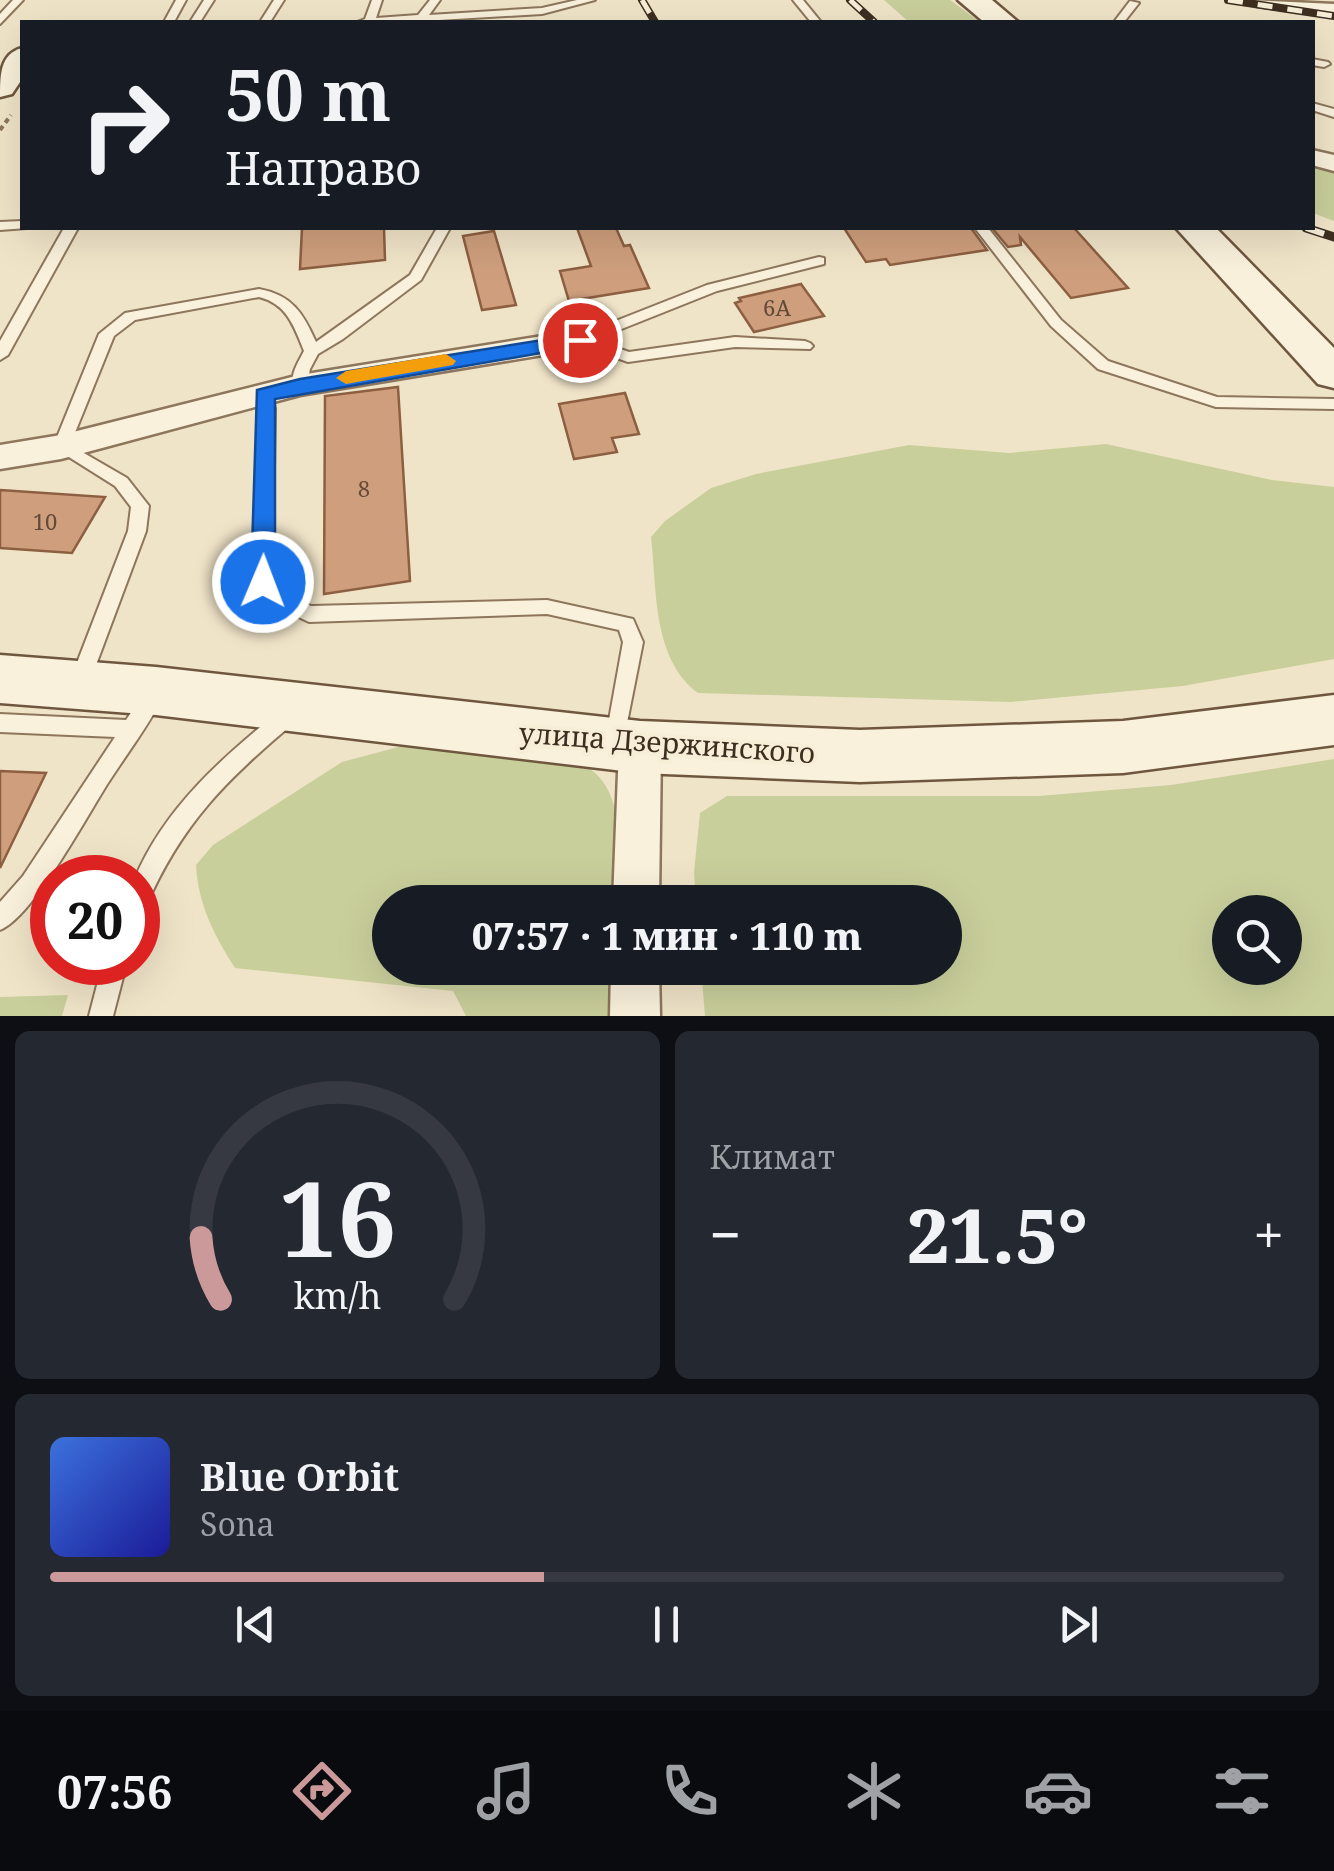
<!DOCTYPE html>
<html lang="ru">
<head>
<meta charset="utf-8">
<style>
  :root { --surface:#171b24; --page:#242831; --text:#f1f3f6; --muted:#9ea1a6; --line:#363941; --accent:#cc999b }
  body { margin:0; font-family:"Noto Serif",serif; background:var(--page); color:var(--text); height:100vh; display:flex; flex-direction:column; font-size:38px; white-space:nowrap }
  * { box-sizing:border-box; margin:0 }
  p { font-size:32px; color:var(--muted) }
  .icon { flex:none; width:55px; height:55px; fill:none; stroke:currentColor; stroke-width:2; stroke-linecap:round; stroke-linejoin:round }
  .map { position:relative; height:1016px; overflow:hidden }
  .details { display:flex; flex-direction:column; gap:15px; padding:15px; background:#0d0f14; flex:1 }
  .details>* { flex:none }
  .top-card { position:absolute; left:20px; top:20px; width:1295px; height:210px; border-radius:0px; box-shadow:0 10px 40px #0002; background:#171b24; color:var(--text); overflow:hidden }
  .fabs { position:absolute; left:1212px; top:895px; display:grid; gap:20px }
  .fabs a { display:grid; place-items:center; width:90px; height:90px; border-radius:50%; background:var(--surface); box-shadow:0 10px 40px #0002; font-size:50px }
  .speed { position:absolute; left:30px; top:855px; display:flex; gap:20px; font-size:50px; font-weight:700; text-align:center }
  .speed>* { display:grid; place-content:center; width:130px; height:130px; border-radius:50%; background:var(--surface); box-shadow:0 10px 40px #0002; line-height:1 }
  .speed .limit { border:15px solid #d22; background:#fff; color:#111 }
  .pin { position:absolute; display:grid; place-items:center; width:85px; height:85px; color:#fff; margin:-42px; border:5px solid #fff; border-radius:50%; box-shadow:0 2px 10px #0007 }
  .me { position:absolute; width:110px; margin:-55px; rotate:1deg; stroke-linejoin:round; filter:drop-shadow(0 0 8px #0008) }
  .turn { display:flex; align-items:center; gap:35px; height:210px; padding:0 40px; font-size:45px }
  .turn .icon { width:130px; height:130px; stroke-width:2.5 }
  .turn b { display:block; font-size:70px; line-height:85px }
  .big { font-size:75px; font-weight:800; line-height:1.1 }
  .details .tile { flex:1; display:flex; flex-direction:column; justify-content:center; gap:15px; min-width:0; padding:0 35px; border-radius:15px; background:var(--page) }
  .details .dial { align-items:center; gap:0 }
  .dial svg { height:260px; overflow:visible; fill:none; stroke:var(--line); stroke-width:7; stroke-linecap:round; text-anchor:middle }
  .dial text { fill:var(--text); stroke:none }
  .song { display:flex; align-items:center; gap:30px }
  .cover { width:120px; height:120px; border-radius:15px; background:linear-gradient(135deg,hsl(220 70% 55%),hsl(240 70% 35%)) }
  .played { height:10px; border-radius:5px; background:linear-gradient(90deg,var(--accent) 40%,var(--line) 40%) }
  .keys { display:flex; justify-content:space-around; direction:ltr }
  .heat { display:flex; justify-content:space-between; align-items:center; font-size:55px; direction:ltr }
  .details .tiles { flex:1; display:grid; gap:15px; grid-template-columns:1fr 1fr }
  .tile:last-child { grid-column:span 2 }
  .trip { position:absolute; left:372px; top:885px; width:590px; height:100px; border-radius:50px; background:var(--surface); box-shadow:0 10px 40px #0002; font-weight:800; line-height:100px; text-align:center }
  .menu { display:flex; height:160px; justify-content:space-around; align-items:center; background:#090b0e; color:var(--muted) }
  .menu .icon { width:70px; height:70px }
  .menu .on { color:var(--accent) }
  .menu b { font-size:45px; color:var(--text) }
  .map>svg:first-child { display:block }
  .green { fill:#c9cf9b; fill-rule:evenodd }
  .building { fill:#cf9f7d; stroke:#8d5f41; stroke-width:2.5 }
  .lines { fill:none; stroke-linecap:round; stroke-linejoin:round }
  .lane-casing { stroke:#8d765c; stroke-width:4 }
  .street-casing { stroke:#8d765c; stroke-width:5 }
  .secondary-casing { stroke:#6f573f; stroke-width:5 }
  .path { stroke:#8d765c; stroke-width:4; stroke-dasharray:5 4; stroke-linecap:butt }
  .lane { fill:#faf1dc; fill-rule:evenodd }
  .street { fill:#faf1dc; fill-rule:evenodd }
  .secondary { fill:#faf1dc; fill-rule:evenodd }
  .rail-far1-casing { stroke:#3d2e20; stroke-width:8 }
  .rail-casing { stroke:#3d2e20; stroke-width:9 }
  .rail-far1 { stroke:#f7eed8; stroke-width:5; stroke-dasharray:15; stroke-linecap:butt }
  .rail { stroke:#f7eed8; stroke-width:6; stroke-dasharray:19; stroke-linecap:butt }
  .route { fill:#1a73e8; stroke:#114b97; stroke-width:2.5 }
  .slow { fill:#f59e0b }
  .labels { text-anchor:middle; stroke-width:8; stroke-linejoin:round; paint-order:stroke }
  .number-label { font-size:22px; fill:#624a37 }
  .street-label { font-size:28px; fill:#3d2e20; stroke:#f7eed8 }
</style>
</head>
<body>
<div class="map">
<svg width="1334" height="1016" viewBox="0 0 1334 1016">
  <rect width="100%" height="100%" fill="#f0e4c8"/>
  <!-- green -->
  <g class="green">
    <path d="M884 0H950L980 22H909Z"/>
    <path d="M1312 159 1334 165V221L1313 213Z"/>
    <path d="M1106 444 1272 480 1334 487V659L1183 686 1011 702 698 693C652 659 657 589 651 537L665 521 711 488 756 474 909 445 1009 453Z"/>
    <path d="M402 746 586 766C630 794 616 855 616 902H390V968H616L615 1016H466L453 991 235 968C214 935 198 904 196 865L213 845 342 762Z"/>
    <path d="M1334 759V1016H705L701 968H945V902H696L694 872 700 813 727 796H1039L1171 785ZM1285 912V968H1230V912Z"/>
    <path d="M68 995 62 1016H0V997Z"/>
  </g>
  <!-- building -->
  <g class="building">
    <path d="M302 228H384L385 260 300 269Z"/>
    <path d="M577 228H616L624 246 630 245 649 288 569 301 560 271 591 266Z"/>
    <path d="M844 228H971L987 250 890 265 886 259 866 262Z"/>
    <path d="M992 228H1074L1128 288 1071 298 1020 237 1021 245 1008 247Z"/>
    <path d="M494 231 516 305 482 310 463 236Z"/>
    <path d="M801 284 824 316 754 332 735 303 741 301 739 298Z"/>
    <path d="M398 387 410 581 324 594 325 396Z"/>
    <path d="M625 393 639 434 612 438 617 452 574 459 559 404Z"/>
    <path d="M0 490 105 497 72 553 0 548Z"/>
    <path d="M0 771 46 773 0 868Z"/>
  </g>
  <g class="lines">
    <defs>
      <g id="lane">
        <path d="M13 0H23L0 24V14Z"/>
        <path d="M176 0H186L174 22H164Z"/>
        <path d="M204 0H214L200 22H190Z"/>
        <path d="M274 0H284L270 22H260Z"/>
        <path d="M372 0H382L376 18 418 15 430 0H440L429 15 542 8 577 0H595L542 14 405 22H357L365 19Z"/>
        <path d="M793 0H803L821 22H811Z"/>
        <path d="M1130 1 1139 3 1124 22H1114Z"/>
        <path d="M1312 59 1328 62 1330 64 1324 67 1312 65Z"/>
        <path d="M1312 103 1334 109V117L1312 110Z"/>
        <path d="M22 221V228H27L0 230V222Z"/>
        <path d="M64 228H78L8 355 0 360V341Z"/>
        <path d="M437 228H450L421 280 343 339 318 354 310 369 306 389H294C289 375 298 363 304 351 294 326 287 304 259 297L135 320 114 336 70 445 127 478 149 506 146 531 90 681 87 687 80 689 73 687 70 681 128 531 131 507 115 486 53 447 99 334 125 313 259 289C292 295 303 313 316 342L410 275Z"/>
        <path d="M975 228H988L1061 320 1108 361 1217 397 1334 399V409L1216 407 1098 369 1051 326Z"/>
        <path d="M819 257 824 258V264L717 291 594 340 629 352 735 337 805 341 810 343 813 346 810 349 735 347 628 362 575 343 572 340 575 337 707 285Z"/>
        <path d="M264 390 272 395 275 409 272 580 285 594 311 606 547 600 633 619 643 642 622 748 615 751 608 748 605 742 623 642 619 630 547 614 309 622 271 604 254 582 259 409 256 395Z"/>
        <path d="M155 685 162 687 165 693C149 725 128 752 108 783 87 816 33 917 0 930V902L23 876 115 737 0 732V714L126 720 148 687Z"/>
        <path d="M288 707 295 710 298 716 295 722C227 779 182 823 146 906L138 909V878H135C165 807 223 757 281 710Z"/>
        <path d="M103 962H127L113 1016H89Z"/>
      </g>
      <g id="street">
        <path d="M1248 0 1334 4V16L1258 6Z"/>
        <path d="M1312 150 1334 155V171L1312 165Z"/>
        <path d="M580 330 591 333 595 340 591 347 300 395 61 459 0 469V445L61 435 300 375Z"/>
        <path d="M640 729 655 734 661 747 659 902H613L619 747 625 734Z"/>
        <path d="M611 968H659L660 1016H610Z"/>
      </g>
      <g id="secondary">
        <path d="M958 0H992L1018 22H984Z"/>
        <path d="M22 48V79L12 94 0 97C0 75 0 54 22 48Z"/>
        <path d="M1176 228H1216L1334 348V388L1318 384Z"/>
        <path d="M0 655 156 667 640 721 860 730 1123 721 1334 695V745L1123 773 860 782 640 773 156 715 0 703Z"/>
      </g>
    </defs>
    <!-- lane casing -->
    <use href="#lane" class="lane-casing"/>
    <!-- street casing -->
    <use href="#street" class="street-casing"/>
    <!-- secondary casing -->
    <use href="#secondary" class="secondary-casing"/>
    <!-- path -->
    <path class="path" d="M0 130 11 115"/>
    <!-- lane -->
    <use href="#lane" class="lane"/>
    <!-- street -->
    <use href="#street" class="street"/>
    <!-- secondary -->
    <use href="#secondary" class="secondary"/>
    <defs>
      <g id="rail-far1">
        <path d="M642 0 655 22"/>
        <path d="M850 0 874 22"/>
        <path d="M1228 0 1334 16"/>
      </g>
      <path id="rail" d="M1306 228 1334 237"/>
    </defs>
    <!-- rail-far1 casing -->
    <use href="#rail-far1" class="rail-far1-casing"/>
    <!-- rail casing -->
    <use href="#rail" class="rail-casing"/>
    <!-- rail-far1 -->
    <use href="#rail-far1" class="rail-far1"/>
    <!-- rail -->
    <use href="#rail" class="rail"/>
  </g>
  <!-- route -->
  <path class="route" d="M580 334 587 336V345L275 399V582L272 589H255L251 582 257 390 300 379Z"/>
  <!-- slow -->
  <path class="slow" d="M446 354 456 361 453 365 346 384 336 378 346 371Z"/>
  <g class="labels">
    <!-- number labels -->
    <g class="number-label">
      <text x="777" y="316">6А</text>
      <text x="364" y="497">8</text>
      <text x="45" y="530">10</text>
    </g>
    <!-- street labels -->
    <g class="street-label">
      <text transform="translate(667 743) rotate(4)" y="10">улица Дзержинского</text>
    </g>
  </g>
</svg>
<div class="fabs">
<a><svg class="icon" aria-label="search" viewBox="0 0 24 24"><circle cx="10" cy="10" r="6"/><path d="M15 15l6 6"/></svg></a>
</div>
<div class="speed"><div class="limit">20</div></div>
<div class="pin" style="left:580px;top:340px;background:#d93025"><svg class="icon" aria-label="arrive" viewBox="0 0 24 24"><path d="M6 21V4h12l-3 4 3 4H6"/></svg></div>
<svg class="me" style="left:263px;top:582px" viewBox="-20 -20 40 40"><circle r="17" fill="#1a73e8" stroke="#fff" stroke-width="3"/><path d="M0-11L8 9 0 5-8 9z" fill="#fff"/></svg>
<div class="trip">07:57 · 1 мин · 110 m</div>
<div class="top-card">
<div class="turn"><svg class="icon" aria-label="right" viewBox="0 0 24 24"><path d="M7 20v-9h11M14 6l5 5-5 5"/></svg><div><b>50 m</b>Направо</div></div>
</div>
</div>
<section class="details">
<div class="tiles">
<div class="tile dial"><svg viewBox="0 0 100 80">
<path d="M14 69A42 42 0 1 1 86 69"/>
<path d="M14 69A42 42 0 0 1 8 50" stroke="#cc999b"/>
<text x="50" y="56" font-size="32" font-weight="700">16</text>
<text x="50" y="72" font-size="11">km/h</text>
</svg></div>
<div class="tile"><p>Климат</p>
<div class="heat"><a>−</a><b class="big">21.5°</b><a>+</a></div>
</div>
<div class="tile">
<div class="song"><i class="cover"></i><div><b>Blue Orbit</b><p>Sona</p></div></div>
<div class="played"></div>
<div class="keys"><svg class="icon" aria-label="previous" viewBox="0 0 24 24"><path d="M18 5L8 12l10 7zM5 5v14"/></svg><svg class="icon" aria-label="pause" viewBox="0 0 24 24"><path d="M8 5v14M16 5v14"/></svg><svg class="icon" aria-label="next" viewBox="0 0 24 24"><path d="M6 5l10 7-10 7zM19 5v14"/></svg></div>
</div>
</div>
</section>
<nav class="menu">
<b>07:56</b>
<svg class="icon on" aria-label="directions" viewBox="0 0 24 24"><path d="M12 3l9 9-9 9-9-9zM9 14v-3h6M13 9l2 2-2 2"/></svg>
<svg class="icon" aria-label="music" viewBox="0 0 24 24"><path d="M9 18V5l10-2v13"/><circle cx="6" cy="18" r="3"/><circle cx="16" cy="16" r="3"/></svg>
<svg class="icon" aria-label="phone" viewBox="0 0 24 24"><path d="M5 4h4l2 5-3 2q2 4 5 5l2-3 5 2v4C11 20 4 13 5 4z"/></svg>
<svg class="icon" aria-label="climate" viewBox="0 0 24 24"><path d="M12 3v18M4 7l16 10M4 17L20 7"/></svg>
<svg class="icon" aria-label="car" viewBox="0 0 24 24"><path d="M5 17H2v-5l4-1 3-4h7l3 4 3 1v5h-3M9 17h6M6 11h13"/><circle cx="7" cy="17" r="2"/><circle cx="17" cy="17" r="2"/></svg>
<svg class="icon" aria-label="filters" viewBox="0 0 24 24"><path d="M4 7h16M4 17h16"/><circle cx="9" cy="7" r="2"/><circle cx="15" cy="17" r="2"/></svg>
</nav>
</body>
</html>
